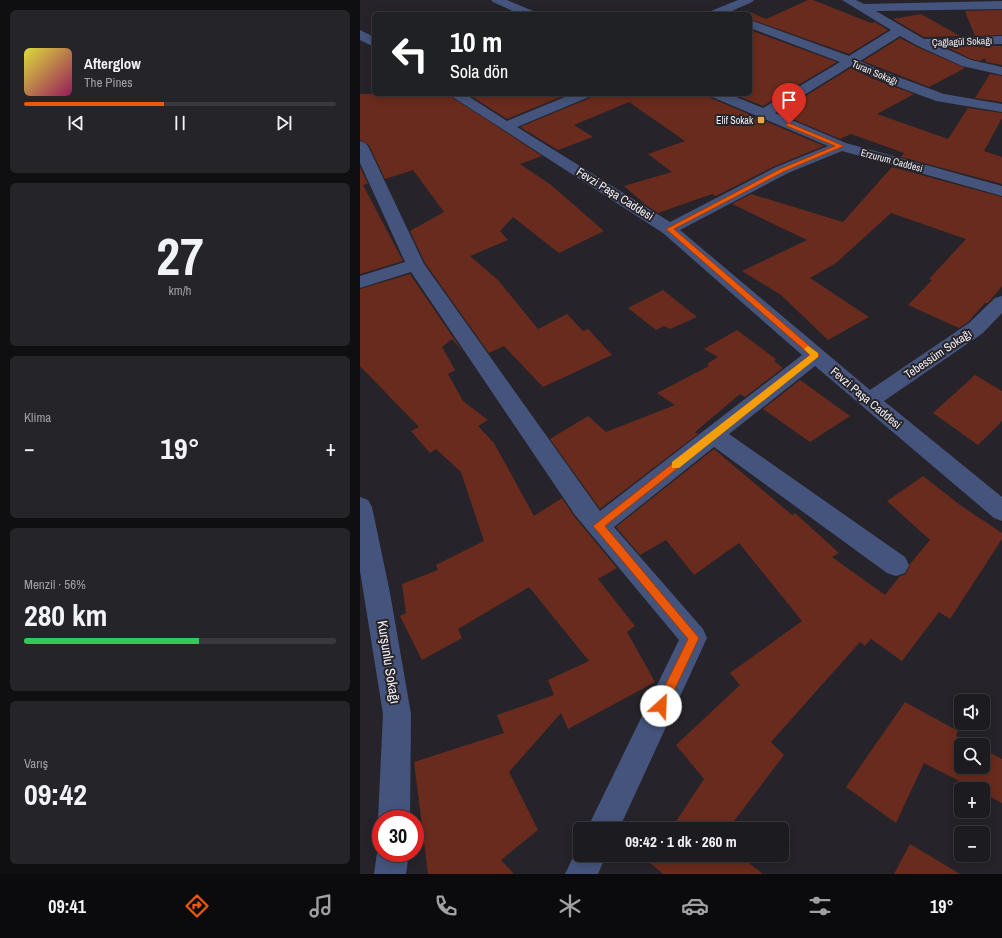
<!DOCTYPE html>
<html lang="tr">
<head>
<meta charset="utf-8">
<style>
  :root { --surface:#1c1b20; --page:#252429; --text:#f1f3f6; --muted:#a0a1a5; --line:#3a393e; --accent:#ea580c }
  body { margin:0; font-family:"Archivo Narrow",sans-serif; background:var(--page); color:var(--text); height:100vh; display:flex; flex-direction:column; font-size:15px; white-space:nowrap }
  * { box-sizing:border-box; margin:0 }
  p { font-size:13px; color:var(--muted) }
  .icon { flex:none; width:22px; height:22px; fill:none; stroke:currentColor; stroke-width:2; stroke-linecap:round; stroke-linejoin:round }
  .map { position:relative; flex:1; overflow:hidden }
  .panel { display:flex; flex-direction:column; gap:10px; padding:10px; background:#0f0f12; width:360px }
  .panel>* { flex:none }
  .top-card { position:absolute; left:12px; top:12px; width:380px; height:84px; border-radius:6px; box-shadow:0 2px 10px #0003,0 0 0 1px var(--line); background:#202124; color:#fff; overflow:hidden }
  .controls { position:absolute; left:594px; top:694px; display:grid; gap:8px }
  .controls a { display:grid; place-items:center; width:36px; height:36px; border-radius:6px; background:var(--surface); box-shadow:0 2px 10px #0003,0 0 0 1px var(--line); font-size:20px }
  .speed { position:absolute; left:12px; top:810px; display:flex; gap:8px; font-size:20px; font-weight:700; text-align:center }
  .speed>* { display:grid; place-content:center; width:52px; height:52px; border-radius:50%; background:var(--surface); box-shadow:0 2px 10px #0003,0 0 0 1px var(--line); line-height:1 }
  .speed .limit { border:6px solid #d22; background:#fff; color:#111 }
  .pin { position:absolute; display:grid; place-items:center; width:34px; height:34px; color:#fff; margin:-41px -17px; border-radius:50% 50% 50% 0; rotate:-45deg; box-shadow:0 0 4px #0007 }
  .pin .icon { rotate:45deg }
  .me { position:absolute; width:44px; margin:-22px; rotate:25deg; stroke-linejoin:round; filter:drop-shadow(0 0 3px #0008) }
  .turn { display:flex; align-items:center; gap:14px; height:84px; padding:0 12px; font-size:18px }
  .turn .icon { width:52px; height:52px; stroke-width:2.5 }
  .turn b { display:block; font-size:28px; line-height:34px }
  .big { font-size:30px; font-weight:700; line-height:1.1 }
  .panel .tile { flex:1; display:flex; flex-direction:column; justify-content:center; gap:6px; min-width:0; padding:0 14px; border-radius:6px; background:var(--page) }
  .panel .dial { align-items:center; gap:0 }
  .dial b { font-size:52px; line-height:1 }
  .song { display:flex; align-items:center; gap:12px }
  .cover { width:48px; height:48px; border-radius:6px; background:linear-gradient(135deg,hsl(60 70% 55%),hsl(330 70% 35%)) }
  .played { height:4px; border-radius:2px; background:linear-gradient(90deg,var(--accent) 45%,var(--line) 45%) }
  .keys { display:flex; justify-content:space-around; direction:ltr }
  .heat { display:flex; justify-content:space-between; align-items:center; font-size:22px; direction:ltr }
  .charge { height:6px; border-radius:3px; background:linear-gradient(90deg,#34c759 56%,var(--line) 0) }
  .trip { position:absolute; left:213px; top:822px; width:216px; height:40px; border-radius:6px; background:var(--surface); box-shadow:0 2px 10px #0003,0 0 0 1px var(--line); font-weight:700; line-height:40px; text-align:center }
  .tabs { display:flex; height:64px; justify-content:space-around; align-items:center; background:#0b0b0d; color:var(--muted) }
  .tabs .icon { width:28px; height:28px }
  .tabs .selected { color:var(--accent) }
  .tabs b { font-size:18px; color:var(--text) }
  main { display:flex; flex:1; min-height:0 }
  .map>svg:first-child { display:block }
  .building { fill:#692b1d }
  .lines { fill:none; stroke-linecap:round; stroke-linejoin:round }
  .minor { fill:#45547c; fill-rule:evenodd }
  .route { fill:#ea580c; stroke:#983908 }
  .slow { fill:#f59e0b }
  .poi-dot { fill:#eea73d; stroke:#26242a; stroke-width:1.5 }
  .labels { text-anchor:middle; stroke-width:4; stroke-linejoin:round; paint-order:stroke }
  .far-street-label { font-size:10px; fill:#f1eff4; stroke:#26242a }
  .far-poi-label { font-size:10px; fill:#f1eff4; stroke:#26242a; text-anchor:end }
  .street-label { font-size:12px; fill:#f1eff4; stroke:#26242a }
  .near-street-label { font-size:14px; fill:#f1eff4; stroke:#26242a }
</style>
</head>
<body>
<main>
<section class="panel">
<div class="tile">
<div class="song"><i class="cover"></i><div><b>Afterglow</b><p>The Pines</p></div></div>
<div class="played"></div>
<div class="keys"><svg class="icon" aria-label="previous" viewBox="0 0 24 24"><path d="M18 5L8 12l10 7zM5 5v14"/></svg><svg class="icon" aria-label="pause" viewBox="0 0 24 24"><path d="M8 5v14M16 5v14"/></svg><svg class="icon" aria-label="next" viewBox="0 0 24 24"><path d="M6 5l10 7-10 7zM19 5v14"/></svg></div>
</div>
<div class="tile dial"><b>27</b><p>km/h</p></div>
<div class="tile"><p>Klima</p>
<div class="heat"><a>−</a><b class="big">19°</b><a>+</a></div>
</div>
<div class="tile"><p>Menzil · 56%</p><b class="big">280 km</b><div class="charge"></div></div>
<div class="tile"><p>Varış</p><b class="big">09:42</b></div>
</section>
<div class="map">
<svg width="642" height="874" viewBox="0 0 642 874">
  <rect width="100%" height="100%" fill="#26242a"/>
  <!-- building -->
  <g class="building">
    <path d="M448 0H453L511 23 515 22 528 30 489 54 390 19V12L406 19Z"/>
    <path d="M642 10V35L615 36 605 11Z"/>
    <path d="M561 14 600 36 564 37 533 19Z"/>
    <path d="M390 30 477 62 403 106 373 94H390Z"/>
    <path d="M540 38 557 47 605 68 569 87 503 61Z"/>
    <path d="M585 46H617L621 48 620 46H642V65L626 62 625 58 620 61 611 59Z"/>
    <path d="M491 68 511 78 554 94 517 114 588 139 608 108 642 113V118L624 151 642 157V184L541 157 544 153 491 134 480 139 418 113Z"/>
    <path d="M630 74 642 76V102L615 98Z"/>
    <path d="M0 94H87L182 156 160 164 191 185 244 231 199 253 153 217 140 231 148 240 110 256 138 280 178 329 207 314 223 331 228 329 252 355 183 387 144 346 129 353 65 263 50 231 84 212 53 170 25 179 9 145 0 140Z"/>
    <path d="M108 94H208L147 119Z"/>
    <path d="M232 94H349L351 98 464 146 415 166 356 196 352 194 298 213 286 205 264 186 312 172 288 154 325 141 269 102 214 125 233 137 198 150 160 127 230 98Z"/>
    <path d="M0 167 8 184 3 185 43 261 0 274Z"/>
    <path d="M532 167 642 197V286L628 303H625L608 322 599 328 548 305 572 280 569 279 606 239 531 213 476 263 450 278 509 317 468 340 421 295 382 271 447 240 372 204 391 194 483 222Z"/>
    <path d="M50 274 103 352 92 339 82 347 95 370 88 374 103 401 128 420 118 426 134 443 174 516 202 498 214 516 257 568 238 579 275 626 267 632 295 682 208 729 201 713 149 772 178 830 141 860 154 874H68L54 762 144 733 137 715 194 695 188 680 229 661 169 587 98 629 102 638 62 660 40 616 46 613 42 584 78 570 76 565 124 541 101 472 76 449 70 453 51 431 59 427 0 366V289Z"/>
    <path d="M303 290 337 317 310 329 304 326 296 330 268 308Z"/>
    <path d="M377 330 417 360 414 361 423 368 385 397 380 394 335 432 338 434 240 509 190 439 228 416 246 432 315 405 297 393 349 366 347 364 358 357 344 349Z"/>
    <path d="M615 375 642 391V421L618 445 573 413Z"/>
    <path d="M440 380 490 416 450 442 403 409Z"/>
    <path d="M354 449 432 515 435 513 479 553 472 557 525 595 540 576 546 574 550 564 570 540 527 501 563 476 600 505 642 533V539L590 619 579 612 542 661 511 639 505 646 500 642 411 742 424 755 368 829H311L344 779 316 745 380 685 370 673 442 621 379 543 334 575 306 540 280 555 256 527Z"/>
    <path d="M545 702 598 731 596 736 614 745H601V767H623V749L642 759V803L623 793V789H615L564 763 536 823 486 787Z"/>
    <path d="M550 844 600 874H534Z"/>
    <path d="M294 855H378L403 874H303L289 862Z"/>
  </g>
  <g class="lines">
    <!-- minor -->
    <g class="minor">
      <path d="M131 0H147L173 11 175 14H159L133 2Z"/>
      <path d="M378 0H394L392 2 365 14H349L351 11Z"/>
      <path d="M482 0H496L504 4 642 1V9L516 11 564 39 642 36V44L578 45 611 60 642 67V75L602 66 558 46 540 36 500 61 522 71 584 94 642 104V112L576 101 512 77 491 66 415 113 486 143 642 186V196L482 151 428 173 320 230 510 390 609 323 635 298 642 296V313L623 333 524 401 642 497V521L634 518 455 366 369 434 545 557 549 565 545 573 536 576 527 573 354 447 254 527 343 629 347 638 259 829H227L319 640 215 515 51 272 0 288V276L45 262 0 163V141L5 143 8 146 64 264 240 511 442 355 303 233 88 94H105L147 121 212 94H231L229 97 157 127 310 222 416 167 468 146 352 97 350 94H369L403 108 480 62 390 28V20L489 56 531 30Z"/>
      <path d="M0 30 14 37V47L0 40Z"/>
      <path d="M0 497 8 500 12 507 30 593 51 714 50 819H21V825L18 819 23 714 0 571Z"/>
      <path d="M220 843V855H246L238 874H205Z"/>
      <path d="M21 844V853H49L46 874H14L17 853Z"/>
    </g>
  </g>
  <!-- route -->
  <path class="route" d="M429 123 484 146 425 171 314 229 460 355 245 526 339 638 305 710 301 712 297 710 295 706 328 639 233 526 450 355 306 229 420 169 475 146 427 126 426 124Z"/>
  <!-- slow -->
  <path class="slow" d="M448 346 458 353V357L319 468H312V462L450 355 444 349Z"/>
  <!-- markers -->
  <rect class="poi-dot" x="397" y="116" width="8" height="8" rx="2"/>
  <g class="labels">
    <!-- far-street labels -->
    <g class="far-street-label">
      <text transform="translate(602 41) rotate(-2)" y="4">Çağlagül Sokağı</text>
      <text transform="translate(515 72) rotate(23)" y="4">Turan Sokağı</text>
      <text transform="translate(532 160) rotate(15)" y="4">Erzurum Caddesi</text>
    </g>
    <!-- far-poi labels -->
    <g class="far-poi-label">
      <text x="393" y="124">Elif Sokak</text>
    </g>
    <!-- street labels -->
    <g class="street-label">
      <text transform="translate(255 194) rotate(32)" y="4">Fevzi Paşa Caddesi</text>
      <text transform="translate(578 354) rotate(-34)" y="4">Tebessüm Sokağı</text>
      <text transform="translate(506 398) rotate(40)" y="4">Fevzi Paşa Caddesi</text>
    </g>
    <!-- near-street labels -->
    <g class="near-street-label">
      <text transform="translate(29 662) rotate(81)" y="5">Kurşunlu Sokağı</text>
    </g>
  </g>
</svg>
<div class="controls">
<a><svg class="icon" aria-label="sound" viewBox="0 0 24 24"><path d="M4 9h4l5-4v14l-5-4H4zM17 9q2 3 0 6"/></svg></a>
<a><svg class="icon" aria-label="search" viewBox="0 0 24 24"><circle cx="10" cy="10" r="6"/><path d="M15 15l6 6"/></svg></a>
<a>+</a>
<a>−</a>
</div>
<div class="speed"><div class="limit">30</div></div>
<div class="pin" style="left:429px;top:124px;background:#d93025"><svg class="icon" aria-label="arrive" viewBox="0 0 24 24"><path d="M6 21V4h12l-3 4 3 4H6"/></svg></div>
<svg class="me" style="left:301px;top:706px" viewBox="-20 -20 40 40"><circle r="19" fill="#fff"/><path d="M0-13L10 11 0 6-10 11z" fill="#ea580c"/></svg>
<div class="trip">09:42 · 1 dk · 260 m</div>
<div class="top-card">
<div class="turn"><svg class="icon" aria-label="left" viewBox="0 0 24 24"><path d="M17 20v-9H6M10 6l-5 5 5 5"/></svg><div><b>10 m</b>Sola dön</div></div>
</div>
</div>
</main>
<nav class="tabs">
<b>09:41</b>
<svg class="icon selected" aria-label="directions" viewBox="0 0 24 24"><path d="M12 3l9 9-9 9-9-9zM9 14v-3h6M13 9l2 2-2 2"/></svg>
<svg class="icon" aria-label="music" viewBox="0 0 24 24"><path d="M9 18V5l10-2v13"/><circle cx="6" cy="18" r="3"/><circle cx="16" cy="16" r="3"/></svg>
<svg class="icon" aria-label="phone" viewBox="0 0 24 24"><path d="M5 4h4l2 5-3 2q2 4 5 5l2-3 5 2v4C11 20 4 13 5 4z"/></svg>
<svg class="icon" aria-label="climate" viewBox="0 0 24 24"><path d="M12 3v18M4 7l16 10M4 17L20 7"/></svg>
<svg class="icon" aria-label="car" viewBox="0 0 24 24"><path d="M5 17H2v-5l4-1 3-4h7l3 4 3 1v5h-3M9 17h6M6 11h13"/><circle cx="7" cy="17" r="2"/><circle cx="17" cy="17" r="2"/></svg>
<svg class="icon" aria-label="filters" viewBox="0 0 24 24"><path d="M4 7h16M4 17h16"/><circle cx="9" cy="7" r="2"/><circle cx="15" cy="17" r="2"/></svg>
<b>19°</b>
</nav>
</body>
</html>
